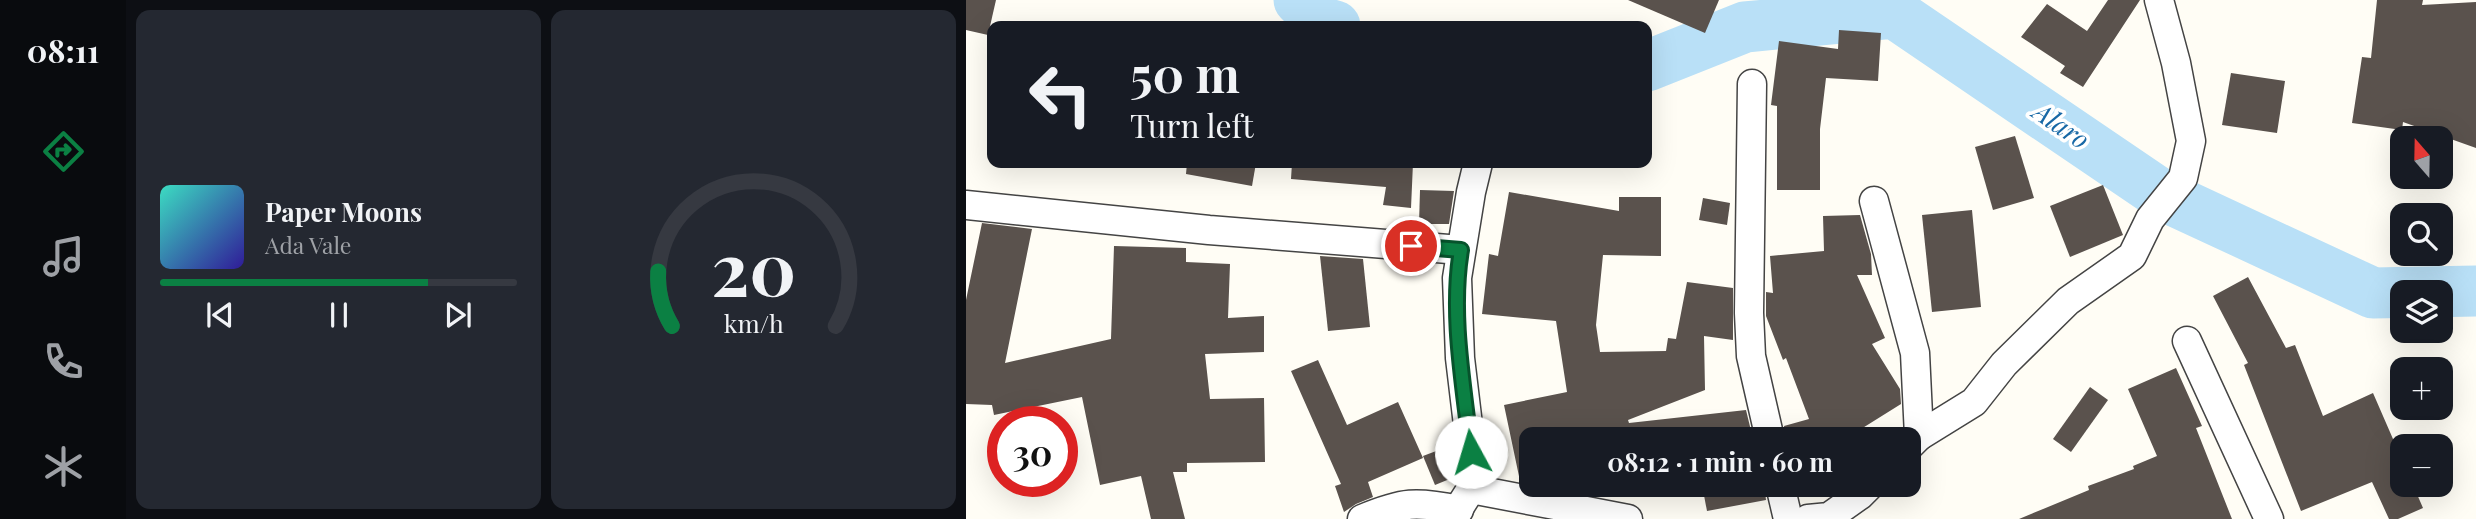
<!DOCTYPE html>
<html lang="en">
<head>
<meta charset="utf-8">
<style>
  :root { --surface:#171b24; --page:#242831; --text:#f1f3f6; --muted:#9ea1a6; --line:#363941; --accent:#0b8043 }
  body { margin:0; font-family:"Playfair Display",serif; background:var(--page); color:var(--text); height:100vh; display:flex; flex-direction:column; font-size:26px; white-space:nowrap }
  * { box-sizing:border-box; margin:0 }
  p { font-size:23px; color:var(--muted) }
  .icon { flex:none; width:38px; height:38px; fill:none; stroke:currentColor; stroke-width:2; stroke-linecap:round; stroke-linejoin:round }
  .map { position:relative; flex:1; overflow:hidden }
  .sheet { display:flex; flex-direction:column; gap:10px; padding:10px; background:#0d0f14; width:840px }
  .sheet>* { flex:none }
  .hud { position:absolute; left:21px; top:21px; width:665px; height:147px; border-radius:14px; box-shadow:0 7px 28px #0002; background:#171b24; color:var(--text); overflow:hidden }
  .needle { width:46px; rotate:340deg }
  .buttons { position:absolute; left:1424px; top:126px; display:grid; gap:14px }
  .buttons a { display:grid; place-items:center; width:63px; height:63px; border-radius:14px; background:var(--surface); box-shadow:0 7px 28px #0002; font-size:35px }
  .speed { position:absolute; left:21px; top:406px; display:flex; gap:14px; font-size:35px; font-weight:700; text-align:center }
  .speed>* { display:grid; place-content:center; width:91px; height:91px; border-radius:50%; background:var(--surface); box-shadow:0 7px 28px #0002; line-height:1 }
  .speed .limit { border:10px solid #d22; background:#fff; color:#111 }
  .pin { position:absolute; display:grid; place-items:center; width:60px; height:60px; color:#fff; margin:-30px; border:4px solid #fff; border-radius:50%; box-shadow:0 2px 7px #0007 }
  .me { position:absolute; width:77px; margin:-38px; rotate:354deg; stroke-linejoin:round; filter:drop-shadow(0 0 5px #0008) }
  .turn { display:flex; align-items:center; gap:24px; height:147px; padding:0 28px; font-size:32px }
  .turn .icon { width:91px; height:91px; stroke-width:2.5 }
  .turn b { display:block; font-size:49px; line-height:60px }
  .sheet .widget { flex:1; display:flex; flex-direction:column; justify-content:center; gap:10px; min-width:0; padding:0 24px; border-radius:14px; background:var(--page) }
  .sheet .dial { align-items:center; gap:0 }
  .dial svg { height:182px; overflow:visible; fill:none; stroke:var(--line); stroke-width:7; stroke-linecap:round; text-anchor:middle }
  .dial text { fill:var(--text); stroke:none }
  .song { display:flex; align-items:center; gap:21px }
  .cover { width:84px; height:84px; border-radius:10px; background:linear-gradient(135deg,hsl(170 70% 55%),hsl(250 70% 35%)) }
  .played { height:7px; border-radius:4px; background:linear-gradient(90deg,var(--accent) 75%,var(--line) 75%) }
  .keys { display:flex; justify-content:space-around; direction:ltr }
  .sheet .tiles { flex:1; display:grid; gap:10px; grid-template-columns:repeat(2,1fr) }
  .trip { position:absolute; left:553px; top:427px; width:402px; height:70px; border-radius:14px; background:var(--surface); box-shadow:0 7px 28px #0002; font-weight:700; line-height:70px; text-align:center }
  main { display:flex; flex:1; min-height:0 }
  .dock { display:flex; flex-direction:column; width:126px; justify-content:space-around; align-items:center; background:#090b0e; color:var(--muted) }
  .dock .icon { width:49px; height:49px }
  .dock .active { color:var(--accent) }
  .dock b { font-size:32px; color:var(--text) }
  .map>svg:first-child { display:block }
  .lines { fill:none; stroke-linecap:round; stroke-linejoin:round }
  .river { stroke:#b9e0f7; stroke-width:51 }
  .building { fill:#5a524d }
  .street-casing { stroke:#444; stroke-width:31 }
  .street { stroke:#fff; stroke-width:28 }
  .route-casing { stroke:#07532c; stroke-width:18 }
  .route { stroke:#0b8043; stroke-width:12 }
  .labels { text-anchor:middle; stroke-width:7; stroke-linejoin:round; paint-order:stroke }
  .water-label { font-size:26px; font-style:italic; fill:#1768a6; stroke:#fff }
</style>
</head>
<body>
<main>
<nav class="dock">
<b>08:11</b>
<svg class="icon active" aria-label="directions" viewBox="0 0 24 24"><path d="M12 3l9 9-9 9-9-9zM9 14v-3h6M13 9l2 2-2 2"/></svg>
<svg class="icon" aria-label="music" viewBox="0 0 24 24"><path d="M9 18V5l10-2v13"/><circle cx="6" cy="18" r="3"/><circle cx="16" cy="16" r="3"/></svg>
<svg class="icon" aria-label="phone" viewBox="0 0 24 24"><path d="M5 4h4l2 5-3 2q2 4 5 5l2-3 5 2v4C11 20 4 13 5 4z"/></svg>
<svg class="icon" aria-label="climate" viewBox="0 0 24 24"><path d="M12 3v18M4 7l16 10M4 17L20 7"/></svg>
</nav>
<section class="sheet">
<div class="tiles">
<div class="widget">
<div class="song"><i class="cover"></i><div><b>Paper Moons</b><p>Ada Vale</p></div></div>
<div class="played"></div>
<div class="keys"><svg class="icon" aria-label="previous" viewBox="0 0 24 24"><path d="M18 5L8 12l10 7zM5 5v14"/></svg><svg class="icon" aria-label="pause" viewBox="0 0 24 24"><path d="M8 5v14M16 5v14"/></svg><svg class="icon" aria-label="next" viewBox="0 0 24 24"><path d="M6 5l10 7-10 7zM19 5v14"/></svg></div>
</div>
<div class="widget dial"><svg viewBox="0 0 100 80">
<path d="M14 69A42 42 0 1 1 86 69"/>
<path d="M14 69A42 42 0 0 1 8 45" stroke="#0b8043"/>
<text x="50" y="56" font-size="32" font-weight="700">20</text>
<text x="50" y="72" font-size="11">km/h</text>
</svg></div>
</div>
</section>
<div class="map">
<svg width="1510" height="519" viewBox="0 0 1510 519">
  <rect width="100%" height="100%" fill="#fffdf5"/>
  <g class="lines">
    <!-- river -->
    <g class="river">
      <path d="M333 0 355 22 369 26"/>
      <path d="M681 66 779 27 928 13 1196 195 1407 293 1510 291"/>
    </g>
  </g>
  <!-- building -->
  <g class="building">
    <path d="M0 0H30L22 35 0 30Z"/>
    <path d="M662 0H753L739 33Z"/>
    <path d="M1142 0H1174L1117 87 1094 73 1099 66 1055 37 1081 4 1121 31Z"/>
    <path d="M1411 0H1457L1456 5 1510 2V148L1437 122 1436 130 1386 123 1396 57 1405 58Z"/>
    <path d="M873 30 915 33 912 81 860 78 854 129V190H811V106L805 105 813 41 872 49Z"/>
    <path d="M1265 73 1319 81 1311 133 1256 125Z"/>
    <path d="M1049 136 1068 198 1027 210 1009 147Z"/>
    <path d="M221 163H290L286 186 220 174Z"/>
    <path d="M326 163H447L445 208 417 205 420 187 325 179Z"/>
    <path d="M1137 185 1157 235 1104 257 1084 206Z"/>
    <path d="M454 190 488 191 483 224H453Z"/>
    <path d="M543 192 653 211V197H695V256L637 255 630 325 634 352 700 351 702 338 710 339 721 282 767 288V340L738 336 739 390 662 420 663 423 780 410 787 439H565V484L554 481 538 405 601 392 590 321 516 314 523 254 532 256Z"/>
    <path d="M737 198 764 203 761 225 733 220Z"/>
    <path d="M1006 210 1015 307 966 312 956 215Z"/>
    <path d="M894 215 905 254 906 275H891L919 338 906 344 934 389 935 404 879 439H820L818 426 843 419 820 358 817 360 800 316V292L807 293 804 256 858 251 857 216Z"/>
    <path d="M16 223 66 229 39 363 145 339 148 246 220 248V262L264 264 262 318 298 316V352L239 354 244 399 298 398 299 462 221 463V472H207L219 519H185L175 476 134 485 116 397 28 415 26 405 0 404V300Z"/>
    <path d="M354 256 397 259 404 327 362 331Z"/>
    <path d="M1282 277 1320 348 1329 345 1357 416 1407 393 1437 462V485H1447L1457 508 1432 519H1423L1406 482 1335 511 1278 365 1282 363 1247 296Z"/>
    <path d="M352 360 381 425 432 402 457 458 402 482 407 497 390 504 378 512 369 486 375 484 325 371Z"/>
    <path d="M1210 368 1236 426 1230 428 1266 519H1053L1123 490 1122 486 1168 469 1167 466 1191 456 1162 389Z"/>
    <path d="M1124 387 1142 400 1105 452 1087 439Z"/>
    <path d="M486 445 491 476 469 485 457 456Z"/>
    <path d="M736 485H798L800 500 741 511Z"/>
  </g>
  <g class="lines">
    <defs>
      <g id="street">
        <path d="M786 84 783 313 785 356 804 439"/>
        <path d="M908 201 949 353 953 436 943 446"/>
        <path d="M0 205 243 230 495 250"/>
        <path d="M1221 341 1303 519"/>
        <path d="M953 436 1008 402 1038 364 1102 301 1166 256 1184 219 1217 178 1225 141 1210 63 1193 0"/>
        <path d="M814 485 822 519"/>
        <path d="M505 489 662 519"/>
        <path d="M396 519C437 502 450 501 493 510"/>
        <path d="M486 519 505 489 508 475 494 358 491 278 505 192 512 163"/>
        <path d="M842 519 863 517 894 495 904 485"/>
      </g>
    </defs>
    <!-- street casing -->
    <use href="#street" class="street-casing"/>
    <!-- street -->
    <use href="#street" class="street"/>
  </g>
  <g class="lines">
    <defs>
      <path id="route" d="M445 246 495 250C484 316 498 386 505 452"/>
    </defs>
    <!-- route casing -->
    <use href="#route" class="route-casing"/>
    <!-- route -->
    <use href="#route" class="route"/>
  </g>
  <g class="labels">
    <!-- water labels -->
    <g class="water-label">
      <text transform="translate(1095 126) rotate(34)" y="9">Alaro</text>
    </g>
  </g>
</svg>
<div class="buttons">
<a><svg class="needle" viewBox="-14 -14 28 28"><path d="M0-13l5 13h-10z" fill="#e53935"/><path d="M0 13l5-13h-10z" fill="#9ea1a6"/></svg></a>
<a><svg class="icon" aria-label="search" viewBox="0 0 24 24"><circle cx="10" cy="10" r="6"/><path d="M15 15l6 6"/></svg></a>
<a><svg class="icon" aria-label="layers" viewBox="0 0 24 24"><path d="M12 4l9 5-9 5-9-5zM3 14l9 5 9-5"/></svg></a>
<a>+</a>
<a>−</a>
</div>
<div class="speed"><div class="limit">30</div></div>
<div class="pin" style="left:445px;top:246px;background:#d93025"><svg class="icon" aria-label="arrive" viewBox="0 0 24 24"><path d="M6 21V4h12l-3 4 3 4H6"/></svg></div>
<svg class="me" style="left:505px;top:452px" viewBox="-20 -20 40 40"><circle r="19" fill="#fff"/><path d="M0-13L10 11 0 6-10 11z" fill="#0b8043"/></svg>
<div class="trip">08:12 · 1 min · 60 m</div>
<div class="hud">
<div class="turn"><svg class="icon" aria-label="left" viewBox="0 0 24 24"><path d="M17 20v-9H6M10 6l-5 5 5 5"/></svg><div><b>50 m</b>Turn left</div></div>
</div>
</div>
</main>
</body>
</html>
